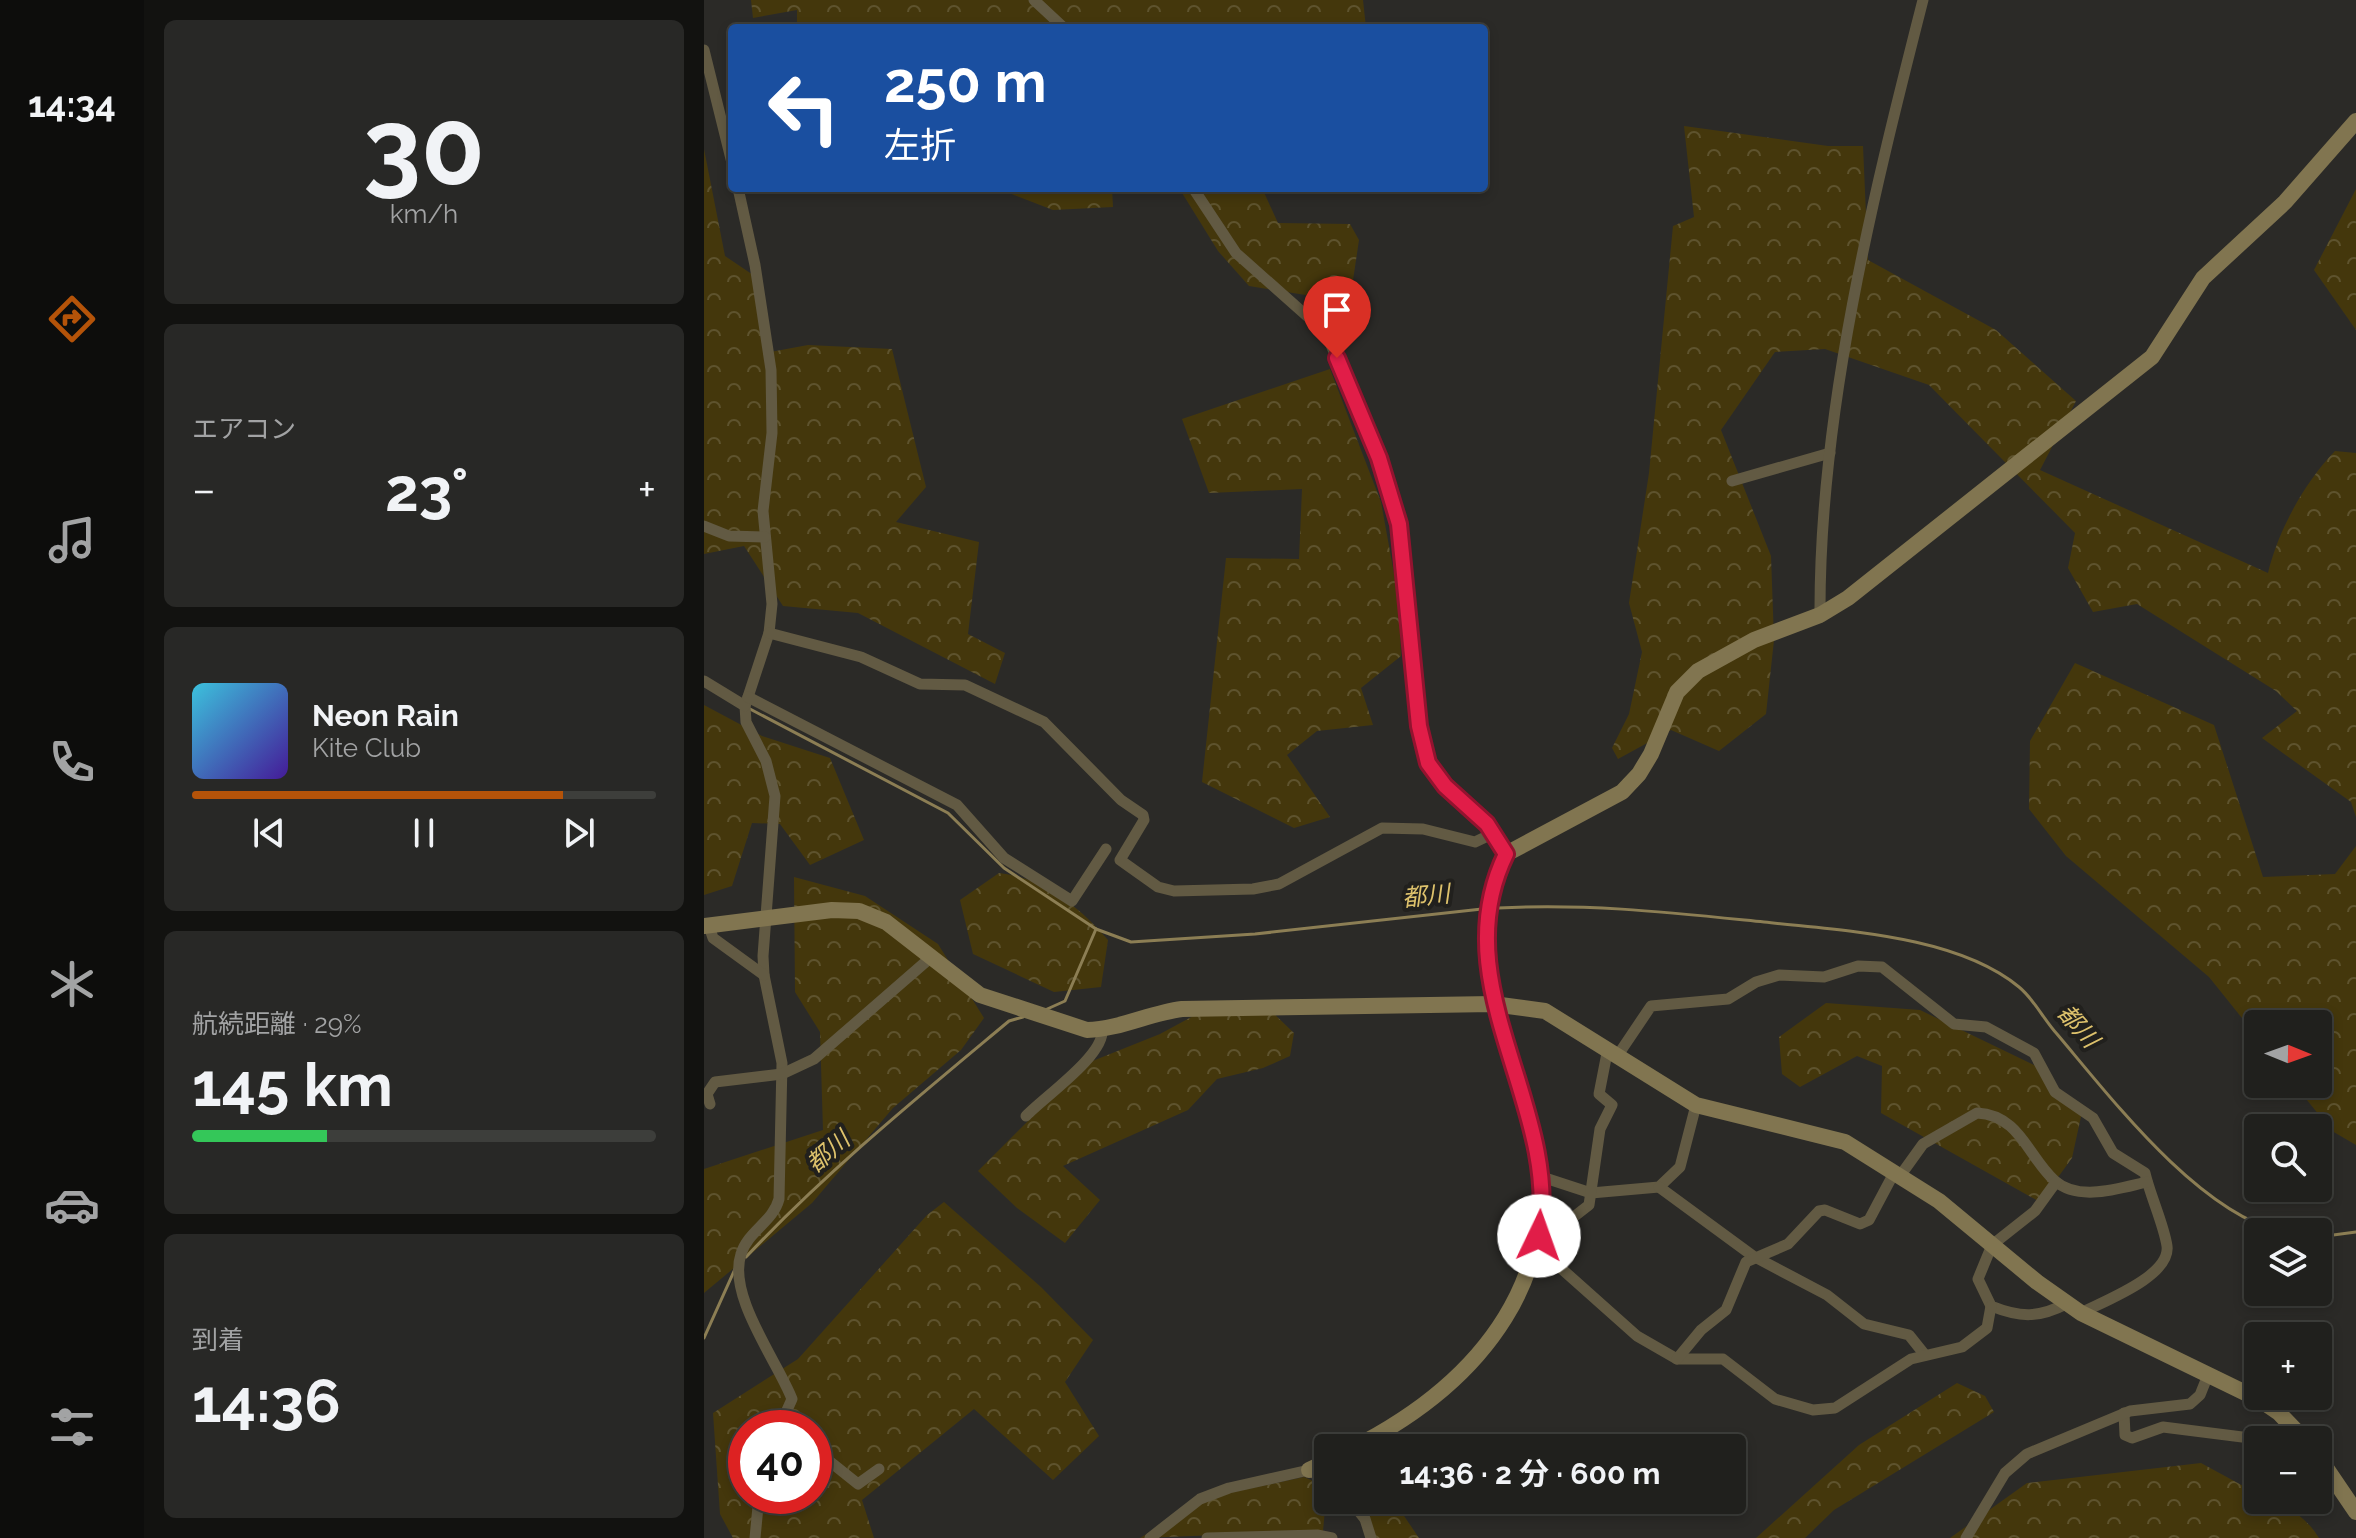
<!DOCTYPE html>
<html lang="ja">
<head>
<meta charset="utf-8">
<style>
  :root { --surface:#20201d; --page:#282826; --text:#f1f3f6; --muted:#a2a3a4; --line:#3d3e3b; --accent:#b45309 }
  body { margin:0; font-family:Raleway,"Noto Sans JP",sans-serif; background:var(--page); color:var(--text); height:100vh; display:flex; flex-direction:column; font-size:30px; white-space:nowrap }
  * { box-sizing:border-box; margin:0 }
  p { font-size:26px; color:var(--muted) }
  .icon { flex:none; width:44px; height:44px; fill:none; stroke:currentColor; stroke-width:2; stroke-linecap:round; stroke-linejoin:round }
  .map { position:relative; flex:1; overflow:hidden }
  .panel { display:flex; flex-direction:column; gap:20px; padding:20px; background:#121210; width:560px }
  .panel>* { flex:none }
  .banner { position:absolute; left:24px; top:24px; width:760px; height:168px; border-radius:8px; box-shadow:0 4px 12px #0003,0 0 0 2px var(--line); background:#1a4fa0; color:#fff; overflow:hidden }
  .needle { width:52px; rotate:91deg }
  .controls { position:absolute; left:1540px; top:1010px; display:grid; gap:16px }
  .controls a { display:grid; place-items:center; width:88px; height:88px; border-radius:8px; background:var(--surface); box-shadow:0 4px 12px #0003,0 0 0 2px var(--line); font-size:40px }
  .speed { position:absolute; left:24px; top:1410px; display:flex; gap:16px; font-size:40px; font-weight:700; text-align:center }
  .speed>* { display:grid; place-content:center; width:104px; height:104px; border-radius:50%; background:var(--surface); box-shadow:0 4px 12px #0003,0 0 0 2px var(--line); line-height:1 }
  .speed .limit { border:12px solid #d22; background:#fff; color:#111 }
  .pin { position:absolute; display:grid; place-items:center; width:68px; height:68px; color:#fff; margin:-82px -34px; border-radius:50% 50% 50% 0; rotate:-45deg; box-shadow:0 0 8px #0007 }
  .pin .icon { rotate:45deg }
  .me { position:absolute; width:88px; margin:-44px; rotate:3deg; stroke-linejoin:round; filter:drop-shadow(0 0 6px #0008) }
  .turn { display:flex; align-items:center; gap:28px; height:168px; padding:0 24px; font-size:36px }
  .turn .icon { width:104px; height:104px; stroke-width:2.5 }
  .turn b { display:block; font-size:56px; line-height:68px }
  .big { font-size:60px; font-weight:700; line-height:1.1 }
  .panel .widget { flex:1; display:flex; flex-direction:column; justify-content:center; gap:12px; min-width:0; padding:0 28px; border-radius:12px; background:var(--page) }
  .panel .dial { align-items:center; gap:0 }
  .dial b { font-size:104px; line-height:1 }
  .song { display:flex; align-items:center; gap:24px }
  .cover { width:96px; height:96px; border-radius:12px; background:linear-gradient(135deg,hsl(190 70% 55%),hsl(260 70% 35%)) }
  .played { height:8px; border-radius:4px; background:linear-gradient(90deg,var(--accent) 80%,var(--line) 80%) }
  .keys { display:flex; justify-content:space-around; direction:ltr }
  .heat { display:flex; justify-content:space-between; align-items:center; font-size:44px; direction:ltr }
  .charge { height:12px; border-radius:6px; background:linear-gradient(90deg,#34c759 29%,var(--line) 0) }
  .trip { position:absolute; left:610px; top:1434px; width:432px; height:80px; border-radius:8px; background:var(--surface); box-shadow:0 4px 12px #0003,0 0 0 2px var(--line); font-weight:700; line-height:80px; text-align:center }
  main { display:flex; flex:1; min-height:0 }
  .dock { display:flex; flex-direction:column; width:144px; justify-content:space-around; align-items:center; background:#0d0d0c; color:var(--muted) }
  .dock .icon { width:56px; height:56px }
  .dock .active { color:var(--accent) }
  .dock b { font-size:36px; color:var(--text) }
  .map>svg:first-child { display:block }
  .forest { fill:url(#forest-crowns); fill-rule:evenodd }
  .lines { fill:none; stroke-linecap:round; stroke-linejoin:round }
  .stream { stroke:#8c7e54; stroke-width:3 }
  .street { stroke:#625a43; stroke-width:11 }
  .secondary { stroke:#817550; stroke-width:16 }
  .route-casing { stroke:#92132f; stroke-width:20 }
  .route { stroke:#e11d48; stroke-width:14 }
  .labels { text-anchor:middle; stroke-width:8; stroke-linejoin:round; paint-order:stroke }
  .water-label { font-size:24px; font-style:italic; fill:#dec26c; stroke:#21201d }
</style>
</head>
<body>
<main>
<nav class="dock">
<b>14:34</b>
<svg class="icon active" aria-label="directions" viewBox="0 0 24 24"><path d="M12 3l9 9-9 9-9-9zM9 14v-3h6M13 9l2 2-2 2"/></svg>
<svg class="icon" aria-label="music" viewBox="0 0 24 24"><path d="M9 18V5l10-2v13"/><circle cx="6" cy="18" r="3"/><circle cx="16" cy="16" r="3"/></svg>
<svg class="icon" aria-label="phone" viewBox="0 0 24 24"><path d="M5 4h4l2 5-3 2q2 4 5 5l2-3 5 2v4C11 20 4 13 5 4z"/></svg>
<svg class="icon" aria-label="climate" viewBox="0 0 24 24"><path d="M12 3v18M4 7l16 10M4 17L20 7"/></svg>
<svg class="icon" aria-label="car" viewBox="0 0 24 24"><path d="M5 17H2v-5l4-1 3-4h7l3 4 3 1v5h-3M9 17h6M6 11h13"/><circle cx="7" cy="17" r="2"/><circle cx="17" cy="17" r="2"/></svg>
<svg class="icon" aria-label="filters" viewBox="0 0 24 24"><path d="M4 7h16M4 17h16"/><circle cx="9" cy="7" r="2"/><circle cx="15" cy="17" r="2"/></svg>
</nav>
<section class="panel">
<div class="widget dial"><b>30</b><p>km/h</p></div>
<div class="widget"><p>エアコン</p>
<div class="heat"><a>−</a><b class="big">23°</b><a>+</a></div>
</div>
<div class="widget">
<div class="song"><i class="cover"></i><div><b>Neon Rain</b><p>Kite Club</p></div></div>
<div class="played"></div>
<div class="keys"><svg class="icon" aria-label="previous" viewBox="0 0 24 24"><path d="M18 5L8 12l10 7zM5 5v14"/></svg><svg class="icon" aria-label="pause" viewBox="0 0 24 24"><path d="M8 5v14M16 5v14"/></svg><svg class="icon" aria-label="next" viewBox="0 0 24 24"><path d="M6 5l10 7-10 7zM19 5v14"/></svg></div>
</div>
<div class="widget"><p>航続距離 · 29%</p><b class="big">145 km</b><div class="charge"></div></div>
<div class="widget"><p>到着</p><b class="big">14:36</b></div>
</section>
<div class="map">
<svg width="1652" height="1538" viewBox="0 0 1652 1538">
  <defs>
    <pattern id="forest-crowns" width="20" height="18" patternUnits="userSpaceOnUse" patternTransform="scale(2)"><rect width="20" height="18" fill="#44370c"/><path d="M2 6a3 3 0 1 1 6 0M12 15a3 3 0 1 1 6 0" fill="none" stroke="#5e532e"/></pattern>
  </defs>
  <rect width="100%" height="100%" fill="#2b2a27"/>
  <!-- forest -->
  <g class="forest">
    <path d="M47 0H659L662 28H93V10L49 18Z"/>
    <path d="M980 126 1124 146H1159L1164 260 1292 330 1372 401 1336 470 1564 573C1574 531 1600 483 1631 451L1652 453V817L1647 802 1558 738 1593 711 1572 691 1433 604 1389 612 1364 568 1371 533 1225 385 1121 349 1071 352 1017 430 1067 556 1070 640 1062 714 1015 751 967 730 914 759 908 748 925 714 938 652 925 603 945 473 969 226 990 217Z"/>
    <path d="M0 149 21 256 58 281 61 353 104 345 188 349 222 487 192 522 275 542 264 634 301 653 291 684 154 613 79 606 40 546 0 554Z"/>
    <path d="M292 188H408L409 207 349 210Z"/>
    <path d="M475 188H558L574 223 646 224 655 240 648 287 626 299 545 286 514 251Z"/>
    <path d="M1652 189V330L1610 270Z"/>
    <path d="M626 369 677 502 695 601 697 656 657 688 669 725 613 731 583 755 626 817 590 828 498 782 522 558 595 559 598 489 505 493 478 419Z"/>
    <path d="M1371 663 1510 725 1559 877 1631 874 1652 846V1145L1628 1131 1590 1084H1614V1024H1554V1038L1505 977 1362 856 1325 809 1326 741Z"/>
    <path d="M0 705 58 736 126 758 160 840 106 865 76 824 48 823 28 886 0 895Z"/>
    <path d="M295 873C340 878 374 906 404 940L397 987 350 992 269 954 256 900Z"/>
    <path d="M90 877 161 896 234 944 280 1018 257 1050 189 1108 108 1203 0 1293V1169L119 1130 116 1032 91 992Z"/>
    <path d="M1122 1003 1216 1010 1334 1067 1378 1112 1368 1158 1336 1202 1177 1113 1178 1066 1153 1056 1096 1087 1078 1074 1075 1037Z"/>
    <path d="M566 1010 590 1033 586 1056 559 1068 513 1079 484 1110 359 1166 396 1200 361 1243 313 1208 274 1171 381 1064 456 1034 491 1015Z"/>
    <path d="M240 1202 337 1287 389 1340 361 1382 395 1436 349 1480 270 1409 158 1500 170 1538H29L16 1514 9 1413 94 1359 223 1215ZM42 1428H110V1496H42Z"/>
    <path d="M1253 1383 1281 1396 1290 1412 1130 1510 1101 1538H1052L1155 1445Z"/>
    <path d="M1497 1463 1554 1494V1500C1579 1500 1603 1518 1615 1538H1246L1323 1483Z"/>
    <path d="M600 1477 623 1487 619 1531 436 1538 501 1498Z"/>
    <path d="M650 1500 680 1508 694 1507 715 1538H671Z"/>
  </g>
  <g class="lines">
    <!-- stream -->
    <g class="stream">
      <path d="M46 709 244 813 300 868 392 929 427 942 551 934 778 909"/>
      <path d="M794 908C884 903 971 913 1060 922 1138 931 1252 935 1315 987 1330 999 1340 1020 1353 1034 1408 1099 1493 1211 1577 1232"/>
      <path d="M341 1010 361 1001 392 929"/>
      <path d="M1614 1237 1652 1232"/>
      <path d="M42 1257C123 1171 214 1097 305 1021L319 1017"/>
      <path d="M0 1338 31 1269"/>
    </g>
    <!-- street -->
    <g class="street">
      <path d="M330 0 360 28"/>
      <path d="M0 50 28 163"/>
      <path d="M34 188 51 265 67 370 68 433 59 511 68 604 65 633 41 706 42 722 62 761 71 796 59 956 60 975 78 1063 75 1199C69 1222 44 1231 37 1254 23 1296 74 1362 88 1399L75 1428"/>
      <path d="M489 188 532 253 622 333 675 458 695 524 707 619 715 726 724 763 741 786 783 824 802 854"/>
      <path d="M1028 481 1126 453"/>
      <path d="M0 526 25 536 61 537"/>
      <path d="M1116 615C1115 412 1169 196 1219 0"/>
      <path d="M65 633 157 657 216 684 261 685 340 722 417 800 439 815 440 820 416 860 454 887 470 891 549 889 575 884 678 828 719 829 771 842 790 833"/>
      <path d="M0 681 41 706"/>
      <path d="M44 697 253 805 300 858 368 901 402 849"/>
      <path d="M5 926 9 938 60 975"/>
      <path d="M914 1055 947 1006 1024 999 1052 982 1075 975 1120 977 1154 966 1178 967 1250 1024 1282 1027 1330 1053 1351 1092 1389 1118 1409 1153 1441 1173C1446 1195 1460 1225 1463 1246 1467 1276 1400 1301 1377 1313"/>
      <path d="M6 1104 3 1094 11 1082 78 1074 110 1059 225 959"/>
      <path d="M322 1116C340 1097 401 1055 398 1030"/>
      <path d="M835 1176 887 1193 955 1187 976 1167 992 1105"/>
      <path d="M1196 1176 1219 1144 1273 1113C1316 1115 1324 1157 1351 1181 1375 1202 1416 1188 1443 1182"/>
      <path d="M1352 1182 1331 1211 1288 1245 1274 1279 1287 1306C1317 1318 1335 1318 1364 1303"/>
      <path d="M955 1187 1049 1256 1123 1295 1160 1324 1205 1335 1221 1355"/>
      <path d="M835 1236 849 1233 885 1205 896 1129 908 1105 895 1094 904 1048"/>
      <path d="M832 1246 933 1336 973 1359H1019L1071 1399 1109 1410 1131 1408 1207 1359 1258 1347 1283 1328 1287 1306"/>
      <path d="M973 1359 997 1330 1022 1310 1042 1262 1084 1244 1115 1211 1121 1210 1156 1224 1165 1220 1190 1173"/>
      <path d="M1420 1413 1421 1435 1428 1438 1459 1427 1562 1440"/>
      <path d="M1572 1440 1596 1434"/>
      <path d="M110 1472 119 1456 154 1484 175 1469"/>
      <path d="M86 1496H100"/>
      <path d="M646 1500 661 1519 667 1538"/>
      <path d="M51 1538 55 1496"/>
      <path d="M446 1538 496 1499 525 1488 605 1470 624 1482"/>
      <path d="M503 1538 613 1535 628 1538"/>
      <path d="M1262 1538 1301 1473 1323 1454 1426 1411 1486 1404 1496 1395 1504 1375"/>
    </g>
    <!-- secondary -->
    <g class="secondary">
      <path d="M0 926 128 910 155 911 182 922 276 995 383 1030C416 1029 446 1013 478 1009L789 1004 841 1011 992 1105 1141 1142 1235 1201 1333 1282 1377 1313 1556 1400 1575 1413 1601 1440"/>
      <path d="M649 1448C777 1383 868 1273 826 1123 802 1035 758 944 802 854L918 792 935 774 947 754 973 692 994 671 1050 640 1116 615 1144 598 1448 357 1499 278 1581 202 1652 121"/>
      <path d="M1614 1456 1652 1512"/>
      <path d="M605 1470 624 1461"/>
    </g>
  </g>
  <g class="lines">
    <defs>
      <path id="route" d="M633 358 675 458 695 524 715 726 724 763 741 786 783 824 802 854C738 985 857 1105 835 1236"/>
    </defs>
    <!-- route casing -->
    <use href="#route" class="route-casing"/>
    <!-- route -->
    <use href="#route" class="route"/>
  </g>
  <g class="labels">
    <!-- water labels -->
    <g class="water-label">
      <text transform="translate(722 896) rotate(-6)" y="8">都川</text>
      <text transform="translate(1374 1026) rotate(49)" y="8">都川</text>
      <text transform="translate(124 1152) rotate(-41)" y="8">都川</text>
    </g>
  </g>
</svg>
<div class="controls">
<a><svg class="needle" viewBox="-14 -14 28 28"><path d="M0-13l5 13h-10z" fill="#e53935"/><path d="M0 13l5-13h-10z" fill="#a2a3a4"/></svg></a>
<a><svg class="icon" aria-label="search" viewBox="0 0 24 24"><circle cx="10" cy="10" r="6"/><path d="M15 15l6 6"/></svg></a>
<a><svg class="icon" aria-label="layers" viewBox="0 0 24 24"><path d="M12 4l9 5-9 5-9-5zM3 14l9 5 9-5"/></svg></a>
<a>+</a>
<a>−</a>
</div>
<div class="speed"><div class="limit">40</div></div>
<div class="pin" style="left:633px;top:358px;background:#d93025"><svg class="icon" aria-label="arrive" viewBox="0 0 24 24"><path d="M6 21V4h12l-3 4 3 4H6"/></svg></div>
<svg class="me" style="left:835px;top:1236px" viewBox="-20 -20 40 40"><circle r="19" fill="#fff"/><path d="M0-13L10 11 0 6-10 11z" fill="#e11d48"/></svg>
<div class="trip">14:36 · 2 分 · 600 m</div>
<div class="banner">
<div class="turn"><svg class="icon" aria-label="left" viewBox="0 0 24 24"><path d="M17 20v-9H6M10 6l-5 5 5 5"/></svg><div><b>250 m</b>左折</div></div>
</div>
</div>
</main>
</body>
</html>
